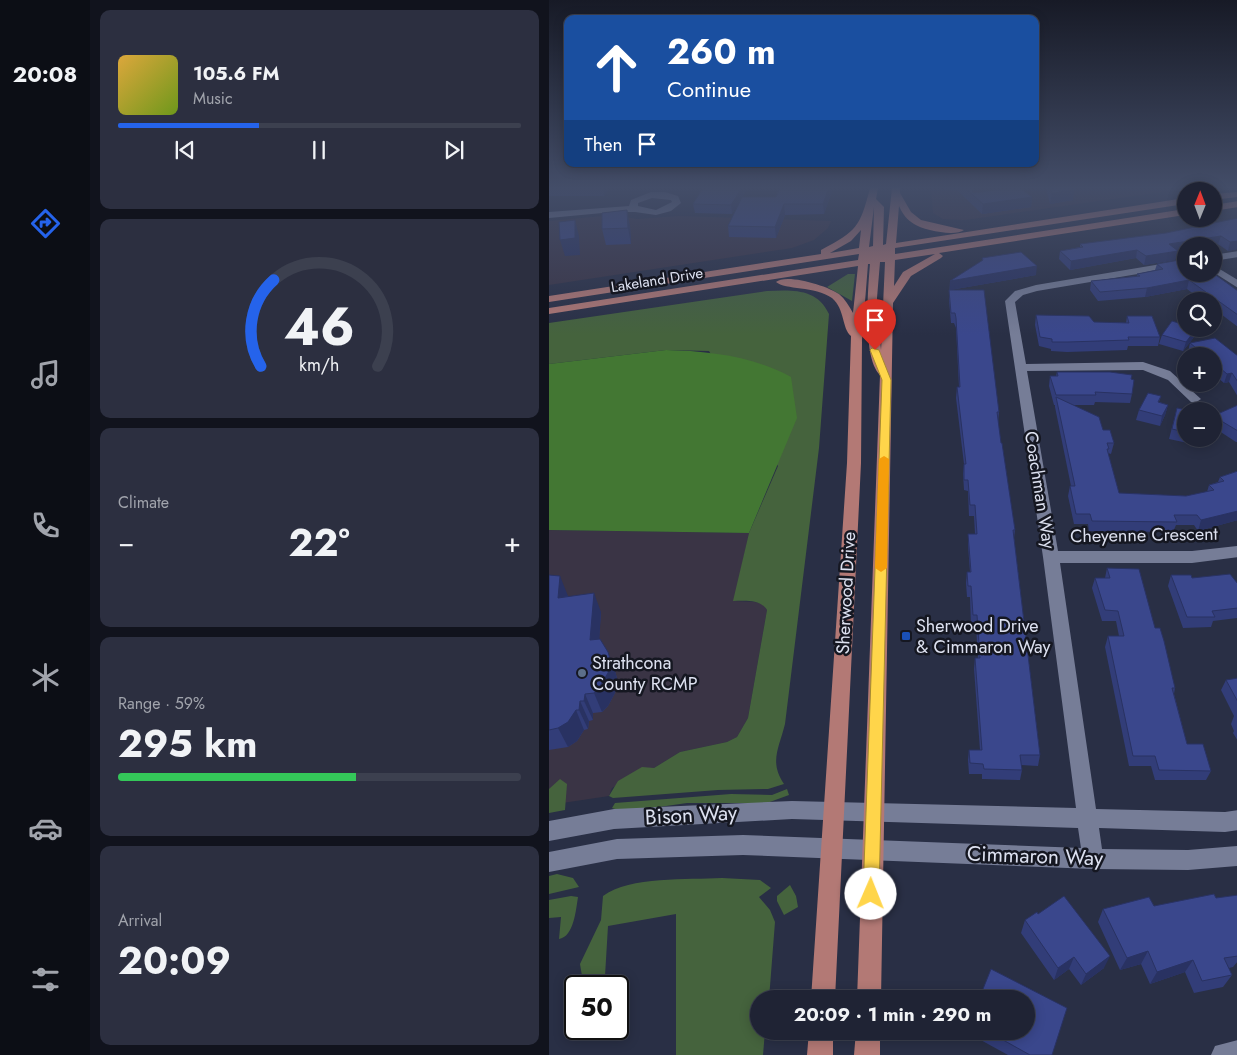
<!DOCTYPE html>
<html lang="en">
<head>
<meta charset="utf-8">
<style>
  :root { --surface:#1f2334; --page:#2c2f40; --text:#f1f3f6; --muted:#a1a4ac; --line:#3c404f; --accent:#2563eb }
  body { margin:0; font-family:Jost,sans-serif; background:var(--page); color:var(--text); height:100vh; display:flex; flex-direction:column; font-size:19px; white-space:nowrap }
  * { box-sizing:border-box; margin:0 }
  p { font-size:16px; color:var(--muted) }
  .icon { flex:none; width:28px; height:28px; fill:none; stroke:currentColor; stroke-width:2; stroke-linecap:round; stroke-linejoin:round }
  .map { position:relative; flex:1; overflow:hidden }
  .drawer { display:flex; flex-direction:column; gap:10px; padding:10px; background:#11131d; width:459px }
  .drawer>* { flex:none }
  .hud { position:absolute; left:15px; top:15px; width:475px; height:152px; border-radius:10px; box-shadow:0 2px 12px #0003,0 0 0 1px var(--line); background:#1a4fa0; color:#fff; overflow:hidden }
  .needle { width:32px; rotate:1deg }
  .controls { position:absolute; left:628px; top:182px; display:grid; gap:10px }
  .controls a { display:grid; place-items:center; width:45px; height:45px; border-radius:50%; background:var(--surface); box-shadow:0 2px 12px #0003,0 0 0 1px var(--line); font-size:25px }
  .speed { position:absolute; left:15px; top:975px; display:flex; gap:10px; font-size:25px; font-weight:700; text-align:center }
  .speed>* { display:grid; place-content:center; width:65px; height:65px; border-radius:50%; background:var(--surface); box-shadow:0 2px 12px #0003,0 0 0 1px var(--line); line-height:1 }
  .speed .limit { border:2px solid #111; border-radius:8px; background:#fff; color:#111 }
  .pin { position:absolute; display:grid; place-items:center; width:42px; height:42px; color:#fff; margin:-51px -21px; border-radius:50% 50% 50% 0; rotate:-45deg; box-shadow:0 0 5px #0007 }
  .pin .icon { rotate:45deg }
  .me { position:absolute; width:55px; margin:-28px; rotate:1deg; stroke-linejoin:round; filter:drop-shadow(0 0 4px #0008) }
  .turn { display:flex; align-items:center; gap:18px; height:105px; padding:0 20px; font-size:22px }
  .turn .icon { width:65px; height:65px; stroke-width:2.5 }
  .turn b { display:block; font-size:35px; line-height:42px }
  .then { display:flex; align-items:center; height:48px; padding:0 20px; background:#0003; gap:10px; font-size:19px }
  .big { font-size:38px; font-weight:700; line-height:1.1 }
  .drawer .widget { flex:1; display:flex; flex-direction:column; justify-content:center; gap:8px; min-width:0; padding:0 18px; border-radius:10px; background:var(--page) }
  .drawer .dial { align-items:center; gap:0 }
  .dial svg { height:130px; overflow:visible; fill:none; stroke:var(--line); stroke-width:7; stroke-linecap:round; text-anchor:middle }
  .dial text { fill:var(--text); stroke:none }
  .song { display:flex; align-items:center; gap:15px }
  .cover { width:60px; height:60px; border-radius:8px; background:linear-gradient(135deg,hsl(40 70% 55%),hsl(80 70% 35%)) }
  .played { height:5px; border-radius:2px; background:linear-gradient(90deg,var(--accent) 35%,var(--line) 35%) }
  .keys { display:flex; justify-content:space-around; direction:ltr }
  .heat { display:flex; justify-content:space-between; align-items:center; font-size:28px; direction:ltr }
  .charge { height:8px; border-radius:4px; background:linear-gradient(90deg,#34c759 59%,var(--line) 0) }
  .trip { position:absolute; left:201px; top:990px; width:285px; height:50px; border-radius:25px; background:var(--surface); box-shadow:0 2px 12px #0003,0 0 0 1px var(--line); font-weight:700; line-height:50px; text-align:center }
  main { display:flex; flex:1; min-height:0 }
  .tab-bar { display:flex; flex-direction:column; width:90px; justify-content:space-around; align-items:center; background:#0c0e15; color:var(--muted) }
  .tab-bar .icon { width:35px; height:35px }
  .tab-bar .active { color:var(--accent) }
  .tab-bar b { font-size:22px; color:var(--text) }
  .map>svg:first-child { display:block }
  .commercial { fill:#3a3445 }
  .green { fill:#45633d }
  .forest { fill:#437733 }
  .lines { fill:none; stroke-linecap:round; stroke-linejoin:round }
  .minor { fill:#767d97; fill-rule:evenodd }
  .major { fill:#b37975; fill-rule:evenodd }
  .wall { fill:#323d78 }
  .shaded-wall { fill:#293262 }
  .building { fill:#3a478c; stroke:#293262 }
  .route { fill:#ffd54a; stroke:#a68a30 }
  .slow { fill:#f59e0b }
  .transit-dot { fill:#1a4fb4; stroke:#151721; stroke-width:2 }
  .service-dot { fill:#5c6f8a; stroke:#151721; stroke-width:2 }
  .labels { text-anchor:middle; stroke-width:5; stroke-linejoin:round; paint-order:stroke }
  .far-street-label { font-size:15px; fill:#dde1f0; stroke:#151721 }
  .street-label { font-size:18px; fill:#dde1f0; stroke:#151721 }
  .poi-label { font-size:18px; fill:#dde1f0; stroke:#151721; text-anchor:start }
  .near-street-label { font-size:21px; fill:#dde1f0; stroke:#151721 }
</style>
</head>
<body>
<main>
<nav class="tab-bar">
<b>20:08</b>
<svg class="icon active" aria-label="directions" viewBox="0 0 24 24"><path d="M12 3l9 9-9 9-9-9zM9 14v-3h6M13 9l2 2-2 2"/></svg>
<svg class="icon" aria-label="music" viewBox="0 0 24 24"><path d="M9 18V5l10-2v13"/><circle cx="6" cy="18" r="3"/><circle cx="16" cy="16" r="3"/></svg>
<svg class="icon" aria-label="phone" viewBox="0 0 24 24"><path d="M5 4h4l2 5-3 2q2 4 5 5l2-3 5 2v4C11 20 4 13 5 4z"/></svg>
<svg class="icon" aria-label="climate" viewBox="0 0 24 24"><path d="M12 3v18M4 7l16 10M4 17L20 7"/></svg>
<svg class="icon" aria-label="car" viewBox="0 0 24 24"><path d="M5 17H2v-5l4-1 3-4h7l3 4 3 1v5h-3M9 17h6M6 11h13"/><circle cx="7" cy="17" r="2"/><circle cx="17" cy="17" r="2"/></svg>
<svg class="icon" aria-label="filters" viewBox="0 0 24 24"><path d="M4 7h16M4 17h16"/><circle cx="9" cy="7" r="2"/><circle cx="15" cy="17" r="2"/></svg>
</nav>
<section class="drawer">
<div class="widget">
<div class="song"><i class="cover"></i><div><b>105.6 FM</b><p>Music</p></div></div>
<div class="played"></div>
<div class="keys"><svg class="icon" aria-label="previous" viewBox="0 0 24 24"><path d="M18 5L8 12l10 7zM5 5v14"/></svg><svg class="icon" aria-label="pause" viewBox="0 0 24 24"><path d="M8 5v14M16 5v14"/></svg><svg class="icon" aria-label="next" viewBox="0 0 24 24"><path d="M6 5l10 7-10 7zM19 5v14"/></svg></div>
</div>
<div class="widget dial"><svg viewBox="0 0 100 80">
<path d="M14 69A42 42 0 1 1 86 69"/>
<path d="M14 69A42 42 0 0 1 22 16" stroke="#2563eb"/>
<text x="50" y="56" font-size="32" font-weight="700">46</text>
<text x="50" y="72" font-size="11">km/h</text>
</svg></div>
<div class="widget"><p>Climate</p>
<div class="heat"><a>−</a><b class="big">22°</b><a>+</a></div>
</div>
<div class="widget"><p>Range · 59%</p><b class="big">295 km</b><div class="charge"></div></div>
<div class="widget"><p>Arrival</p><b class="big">20:09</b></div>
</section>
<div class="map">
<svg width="689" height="1055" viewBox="0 0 689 1055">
  <rect width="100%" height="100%" fill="#292f45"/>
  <!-- commercial -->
  <g class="commercial">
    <path d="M382 188H641L416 220 394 219 384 213Z"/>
    <path d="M65 215 88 219 130 216 282 221 279 228 265 240 243 248 0 285V221Z"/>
    <path d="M0 530 200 533 185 601 206 602 214 604 218 610 199 718 188 737 178 742 131 752 105 768H99L63 788 60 796 0 805Z"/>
  </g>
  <!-- green -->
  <g class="green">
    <path d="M299 274H306L303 301 278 287Z"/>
    <path d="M218 291C243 290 268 288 280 314L270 448 236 724C230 748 220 762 235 784L219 789 169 790 64 798 60 796 69 781 93 767 105 768 131 752 178 742 188 737 199 718 218 610C211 599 197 601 184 601L200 533 229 466 160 351 117 350 0 364V323Z"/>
    <path d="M11 779 18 784 16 810 0 813V789Z"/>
    <path d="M238 789 240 795 218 803H138L75 812 63 808 66 803 182 794 223 795Z"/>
    <path d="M8 874 24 878 30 887 0 894V876Z"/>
    <path d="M173 878 211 880 222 888 210 897 221 910 226 922 220 999H210V1031H216L214 1055H127V914L59 926 56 976 39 980 33 976 31 964 52 920 54 896C81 876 139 880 173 878Z"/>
    <path d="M241 885 247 896 249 907 235 915 228 901V896Z"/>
    <path d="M22 896 29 897C27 909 25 937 10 939L12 917 0 918V900Z"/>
  </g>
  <!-- forest -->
  <path class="forest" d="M117 350C159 351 204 356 242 377L248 418 200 533 0 530V364Z"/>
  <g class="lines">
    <!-- minor -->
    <g class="minor">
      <path d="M102 192H116L129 196 132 203 122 211 107 215 86 212H64L0 218V212L80 206 82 200ZM103 198 122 200 123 202 107 210 89 206V203Z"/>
      <path d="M689 251V257L664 261V255Z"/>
      <path d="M636 260V266L488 291 474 295 466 302 477 364 594 362 621 371 652 399 646 403 642 402 619 380 594 370 478 371 509 551H643L689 546V557L643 563H511L547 809 676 812 689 810V830L676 832 550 828 553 849 639 850 689 846V866L639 870 544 869 194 855 68 859 0 872V852L68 839 194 835 532 848 529 828 243 819 65 829 0 841V821L65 809 243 801 527 808 494 557 456 301 466 291 487 285Z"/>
      <path d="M664 265 689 280V288L664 272Z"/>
      <path d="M689 1040V1055H662L666 1046Z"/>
    </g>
    <!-- major -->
    <g class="major">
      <path d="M321 188H329L327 199 335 207 334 245 337 244 343 188H351V193L362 212 372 220 415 230C406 237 374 230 365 224 358 220 353 213 350 206L347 243 636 198V204L346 248V254L636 209V215L390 253 394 256 392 258 362 276 344 303 332 999H308L331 375C313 358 319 288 321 264H319L313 340 312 463 286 999H262L298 463 302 336C293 329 296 309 283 298 266 286 236 290 227 282 237 273 279 286 290 294 296 299 300 306 304 313L309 266 0 314V308L309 260 310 254 0 302V296L272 254V250C308 231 311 227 321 188ZM325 207 324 246 320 247ZM312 230 310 248 281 253 302 241ZM386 254 354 272 345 286 346 260ZM331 262H336L332 350 328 298Z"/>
      <path d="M689 192V197L664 200V194Z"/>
      <path d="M689 201V207L664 211V205Z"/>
      <path d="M260 1031H284V1055H258Z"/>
      <path d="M307 1031H331V1055H305Z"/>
    </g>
  </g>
  <!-- wall -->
  <g class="wall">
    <path d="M0 188H59L55 196H0Z"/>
    <path d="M154 188H199L193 197H227L231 188H284L275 214 236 215 227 238 180 237 179 226 190 202 183 214 146 213 144 204Z"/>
    <path d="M395 188H423L424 193 483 197 482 207 433 214 408 190H395Z"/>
    <path d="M497 188H525L524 200 501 204Z"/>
    <path d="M674 221 688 249 679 251 669 244 636 246V250L628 251 626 260 595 265 587 258 521 270 510 259 511 251 531 247V244L617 233Z"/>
    <path d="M81 226 82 244 57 245 53 229Z"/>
    <path d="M433 258 487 275 401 290 450 412 449 422 452 443 466 530 465 538 491 755 489 766 472 765 473 770 471 780 433 779V774H420L419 760 420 750H431L425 669 426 658H429L427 626H422L421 597H418L417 583 418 572H421L419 545V534H426L425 516H420L419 491 415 490 414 474 415 464 407 398 408 387H410L407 328 405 323H402L400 300 401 281 433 261Z"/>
    <path d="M608 264 689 291V327L664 308V301H654L638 289 596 297 549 301 541 290 542 281 588 276V274L606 270Z"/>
    <path d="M487 315 545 322 577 323 578 316 611 337 609 346H579L578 350 518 352 502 351V349L490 346 486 325Z"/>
    <path d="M647 329 645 337 634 351 610 344 613 335Z"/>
    <path d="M641 343 689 356V397L680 382 675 383 664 374V356H643L639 352Z"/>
    <path d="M508 372 582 379 583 394 581 403 546 402 545 405H524L554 430 565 443 562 454 559 453 570 493 637 496 658 492 660 485 669 482 671 477 689 471V520L649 531 645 525H627L624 532 540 531 539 524H525L519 496 521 486H522L506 407V405H505L500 386 501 376H507Z"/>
    <path d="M612 396 610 402 619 405 616 415 611 426 587 420 590 410Z"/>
    <path d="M689 405V442H687L664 427V416Z"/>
    <path d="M628 408 636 411V439H655L653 446 620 439Z"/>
    <path d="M558 568 606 628 626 688 625 694 638 744 662 771 657 780H606L602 766H580L556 647 559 636H570L567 621H553L543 588 546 578H556Z"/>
    <path d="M0 575 19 596 52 612 50 639 66 671 69 682 66 693 59 706 53 712 44 713V720L40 721 39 729 35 730 28 741 19 747 0 750Z"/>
    <path d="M622 575 689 584V618L664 621 662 627 634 628 619 586Z"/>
    <path d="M689 678V741L684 733 685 731 682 724 685 716 672 690 677 680Z"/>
    <path d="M689 895V961L684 967 680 968 683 975 674 987 645 993 636 972 601 984 592 964 571 970 549 922 554 909 605 906 667 898Z"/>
    <path d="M489 914 555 968 532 985 520 969 505 980 472 933 476 920Z"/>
    <path d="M419 1031H478L503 1055H459L419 1033Z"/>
  </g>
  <!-- shaded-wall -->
  <g class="shaded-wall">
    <path d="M54 188H59L55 196Z"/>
    <path d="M193 188H199L183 214 182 205Z"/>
    <path d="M280 188H284L275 214 274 204Z"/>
    <path d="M525 190 524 200 501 204 503 193Z"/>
    <path d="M483 197 482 207 433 214 434 204Z"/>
    <path d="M235 204 236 215 227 238 226 227Z"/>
    <path d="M78 210 81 226 82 244 79 228Z"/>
    <path d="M26 220 30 236 31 255 16 256 11 240Z"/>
    <path d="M672 236 669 244 658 246H636V250L628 251 626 260 595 265 597 256 620 244Z"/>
    <path d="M689 241 688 249 679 251 681 242Z"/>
    <path d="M588 250 587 258 521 270 522 261Z"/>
    <path d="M488 266 487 275 401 290V281Z"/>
    <path d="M640 280 638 289 596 297 598 288Z"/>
    <path d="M647 329 645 337 634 351 637 342Z"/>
    <path d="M683 373 680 382 675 383 678 374Z"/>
    <path d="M619 405 616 415 611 426 613 416Z"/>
    <path d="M689 511V520L649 531 652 520Z"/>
    <path d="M11 576 19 596 9 598Z"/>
    <path d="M45 593 52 612 49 660 41 640Z"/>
    <path d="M59 652 66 671 69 682 66 693 59 706 53 712 45 693Z"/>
    <path d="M36 694 44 713V720L35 701Z"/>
    <path d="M31 701 40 721 39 729 30 710Z"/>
    <path d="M27 710 35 730 28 741 19 747 9 728Z"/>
    <path d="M599 951 592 964 571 970 578 958Z"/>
    <path d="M561 956 555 968 532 985 537 974Z"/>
    <path d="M525 957 520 969 505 980 509 968Z"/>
    <path d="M644 960 636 972 601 984 608 972Z"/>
  </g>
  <!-- building -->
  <g class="building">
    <path d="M154 188H193L182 205 144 204Z"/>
    <path d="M231 188H280L274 204H235L226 227 179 226 193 197H227Z"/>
    <path d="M416 188H423L424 193 462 188H471L483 197 434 204Z"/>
    <path d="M501 188H525V190L503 193Z"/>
    <path d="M78 210 79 228 53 229V213Z"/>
    <path d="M689 218V241L681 242 672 236 620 244 629 251 597 256 588 250 522 261 511 251 534 247 531 244 617 233Z"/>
    <path d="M26 220V238L11 240 10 222Z"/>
    <path d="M472 252 488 266 401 281 434 260 433 258Z"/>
    <path d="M636 259V274H664V273L689 291V315L640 280 598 288 551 292 542 281 591 276 588 274 614 269 608 264Z"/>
    <path d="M400 290H435L450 412H448L452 443H453L466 530H464L491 755H471L473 770 435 769 434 764 421 763 420 750H433L426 658H431L428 615H424L422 586H419L418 572H422L419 534H428L426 505H421L419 480H415V464H417L408 387H411L407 318 406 313H402Z"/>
    <path d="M487 315 540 316 545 322 580 323 578 316H603L611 337H579L580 340 519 342H503V339L491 337Z"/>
    <path d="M623 321 636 325V329H647L637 342 613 335Z"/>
    <path d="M666 338 689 356V382L683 373 678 374 664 362V356H657L641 343Z"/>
    <path d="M508 372H561L583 375 582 379 585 380 583 394 546 392 547 395H507L501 376H509Z"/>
    <path d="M599 393 612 396 609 402 619 405 613 416 590 410Z"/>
    <path d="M507 397 550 417 554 430H561L565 443H558L560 449H558L570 493 637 496 665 490 660 485 675 481 671 477 689 471V511L652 520 648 515H625L628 522 543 521 541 514H527L521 486H526Z"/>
    <path d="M689 405V431L664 416Z"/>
    <path d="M628 408 642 411H636V432L623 429Z"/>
    <path d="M558 568 590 569 606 628H611L615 641 626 688H623L638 744H654L662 771 610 770 606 756H584L559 636H575L569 611 556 610 546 578H561Z"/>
    <path d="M681 574 689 584V608L663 611 666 617H638L622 575H642L643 578Z"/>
    <path d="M0 575 11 576 9 598 45 593 41 640 51 639 59 652 62 662 59 673 51 686 45 693 36 694 35 701H31L30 710H27L19 722 9 728 0 730Z"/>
    <path d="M689 678V702L677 680Z"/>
    <path d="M665 894 667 898 689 895V956L675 958 683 975 653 981 644 960 608 972 599 951 578 958 554 909 600 897 605 906Z"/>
    <path d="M515 896 561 956 537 974 525 957 509 968 476 920 488 912 489 914Z"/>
    <path d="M442 969 518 1008 503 1055H481L438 1031H478V999H430Z"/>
  </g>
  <!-- sky -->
  <linearGradient id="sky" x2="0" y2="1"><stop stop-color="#171a26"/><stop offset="0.56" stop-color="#434d68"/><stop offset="1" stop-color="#434d68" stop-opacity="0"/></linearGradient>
  <rect width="689" height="335" fill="url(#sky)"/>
  <!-- route -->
  <path class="route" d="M323 348 330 350 342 380 330 894 328 900 322 902 316 900 314 894 333 380 321 350Z"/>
  <!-- slow -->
  <path class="slow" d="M335 456 340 459 338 568 332 572 326 568 330 459Z"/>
  <!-- markers -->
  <rect class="transit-dot" x="352" y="631" width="10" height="10" rx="2.5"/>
  <circle class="service-dot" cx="33" cy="673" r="5"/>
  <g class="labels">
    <!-- far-street labels -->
    <g class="far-street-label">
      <text transform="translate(108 280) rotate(-9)" y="5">Lakeland Drive</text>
    </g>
    <!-- street labels -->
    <g class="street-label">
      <text transform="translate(491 490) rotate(81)" y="6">Coachman Way</text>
      <text transform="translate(595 535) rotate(-1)" y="6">Cheyenne Crescent</text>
      <text transform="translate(297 593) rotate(-87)" y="6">Sherwood Drive</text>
    </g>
    <!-- poi labels -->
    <g class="poi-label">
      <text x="367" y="632">Sherwood Drive<tspan x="367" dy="21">&amp; Cimmaron Way</tspan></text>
      <text x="43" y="669">Strathcona<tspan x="43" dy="21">County RCMP</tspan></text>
    </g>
    <!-- near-street labels -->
    <g class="near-street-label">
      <text transform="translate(142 815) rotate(-3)" y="7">Bison Way</text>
      <text transform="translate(486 856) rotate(2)" y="7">Cimmaron Way</text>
    </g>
  </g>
</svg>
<div class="controls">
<a><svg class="needle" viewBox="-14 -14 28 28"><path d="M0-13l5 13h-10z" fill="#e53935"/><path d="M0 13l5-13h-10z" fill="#a1a4ac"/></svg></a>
<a><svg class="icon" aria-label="sound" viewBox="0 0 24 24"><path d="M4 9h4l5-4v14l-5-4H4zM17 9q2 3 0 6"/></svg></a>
<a><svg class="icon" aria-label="search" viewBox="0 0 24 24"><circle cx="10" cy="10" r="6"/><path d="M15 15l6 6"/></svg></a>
<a>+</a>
<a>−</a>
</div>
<div class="speed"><div class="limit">50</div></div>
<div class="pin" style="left:326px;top:350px;background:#d93025"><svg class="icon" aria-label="arrive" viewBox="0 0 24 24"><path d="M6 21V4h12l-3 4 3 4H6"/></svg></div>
<svg class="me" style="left:322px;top:894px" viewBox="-20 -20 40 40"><circle r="19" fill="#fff"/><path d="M0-13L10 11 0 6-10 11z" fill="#ffd54a"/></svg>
<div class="trip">20:09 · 1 min · 290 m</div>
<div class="hud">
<div class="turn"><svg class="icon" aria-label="ahead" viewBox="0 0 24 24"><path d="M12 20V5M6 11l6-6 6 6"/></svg><div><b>260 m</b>Continue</div></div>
<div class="then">Then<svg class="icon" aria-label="arrive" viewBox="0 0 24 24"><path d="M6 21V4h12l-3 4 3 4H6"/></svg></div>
</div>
</div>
</main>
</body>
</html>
